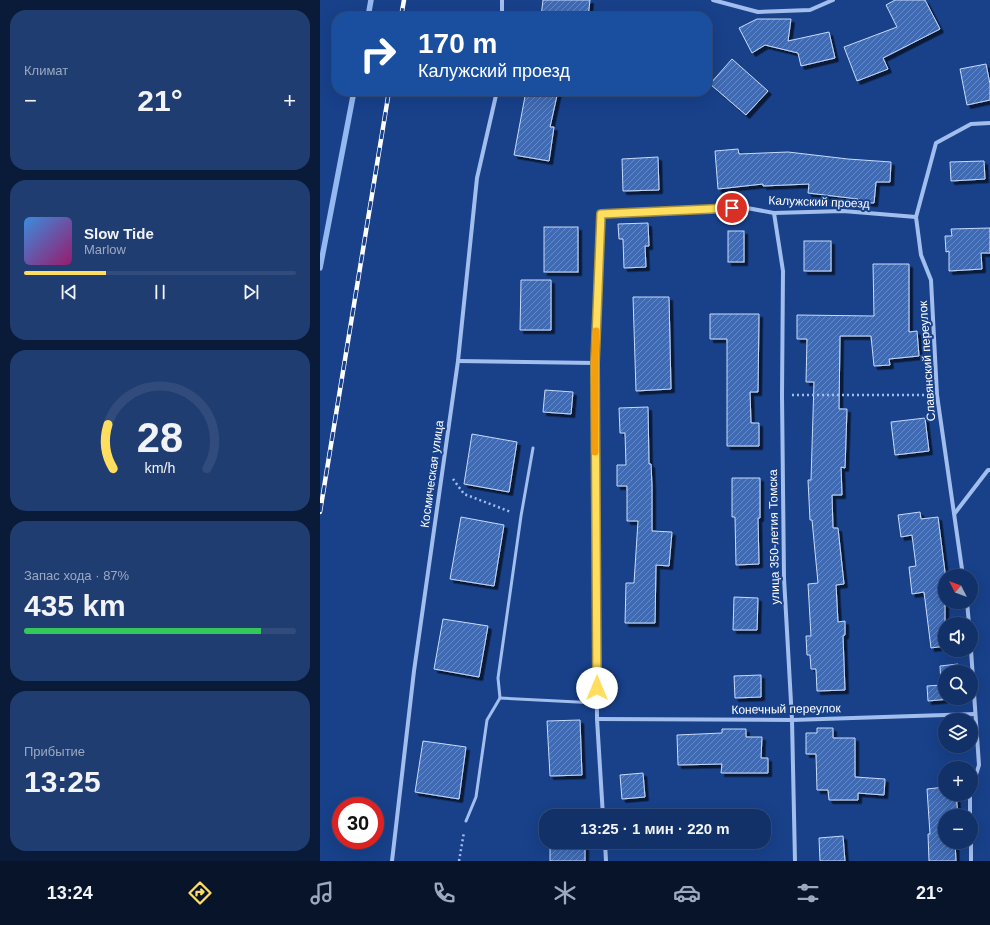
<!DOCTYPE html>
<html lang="ru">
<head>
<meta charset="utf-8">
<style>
  :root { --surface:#123168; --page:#1f3d71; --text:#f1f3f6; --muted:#9ca9c0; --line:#314c7c; --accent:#ffdd5e }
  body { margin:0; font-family:Arial,sans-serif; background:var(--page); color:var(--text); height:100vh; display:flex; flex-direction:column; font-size:15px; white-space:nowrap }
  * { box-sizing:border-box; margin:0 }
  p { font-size:13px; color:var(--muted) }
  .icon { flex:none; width:22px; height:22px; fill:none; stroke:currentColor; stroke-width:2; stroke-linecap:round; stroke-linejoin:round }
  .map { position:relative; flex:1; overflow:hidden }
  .side { display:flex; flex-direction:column; gap:10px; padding:10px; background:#0a1b39; width:320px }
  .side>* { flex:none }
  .top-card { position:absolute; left:12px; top:12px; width:380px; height:84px; border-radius:16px; box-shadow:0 4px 16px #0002,0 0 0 1px var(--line); background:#1a4fa0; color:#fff; overflow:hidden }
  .needle { width:26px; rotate:312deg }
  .buttons { position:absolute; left:618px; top:569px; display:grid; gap:8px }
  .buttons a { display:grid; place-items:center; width:40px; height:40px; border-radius:50%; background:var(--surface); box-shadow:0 4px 16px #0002,0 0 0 1px var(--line); font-size:20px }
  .speed { position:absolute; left:12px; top:797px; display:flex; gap:8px; font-size:20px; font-weight:700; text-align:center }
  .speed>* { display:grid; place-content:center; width:52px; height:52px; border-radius:50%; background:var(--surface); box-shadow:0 4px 16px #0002,0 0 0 1px var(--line); line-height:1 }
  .speed .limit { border:6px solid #d22; background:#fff; color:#111 }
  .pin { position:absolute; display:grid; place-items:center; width:34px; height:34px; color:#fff; margin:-17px; border:2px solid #fff; border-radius:50%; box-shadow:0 1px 4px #0007 }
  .me { position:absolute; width:44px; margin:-22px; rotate:0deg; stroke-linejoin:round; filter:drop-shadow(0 0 3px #0008) }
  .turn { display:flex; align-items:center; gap:14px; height:84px; padding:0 20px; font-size:18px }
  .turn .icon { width:52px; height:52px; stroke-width:2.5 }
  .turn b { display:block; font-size:28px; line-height:34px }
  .big { font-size:30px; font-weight:600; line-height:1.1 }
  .side .tile { flex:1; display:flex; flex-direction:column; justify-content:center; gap:6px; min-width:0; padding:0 14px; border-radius:16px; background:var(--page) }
  .side .dial { align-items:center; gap:0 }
  .dial svg { height:104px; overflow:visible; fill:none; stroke:var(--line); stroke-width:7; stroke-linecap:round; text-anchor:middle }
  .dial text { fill:var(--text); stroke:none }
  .song { display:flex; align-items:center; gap:12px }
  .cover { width:48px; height:48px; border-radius:6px; background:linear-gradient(135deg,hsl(210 70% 55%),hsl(320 70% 35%)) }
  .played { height:4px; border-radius:2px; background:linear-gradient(90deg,var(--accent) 30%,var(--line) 30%) }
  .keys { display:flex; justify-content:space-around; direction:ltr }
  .heat { display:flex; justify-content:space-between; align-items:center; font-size:22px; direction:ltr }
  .charge { height:6px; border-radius:3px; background:linear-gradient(90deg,#34c759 87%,var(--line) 0) }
  .trip { position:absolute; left:219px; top:809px; width:232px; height:40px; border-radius:16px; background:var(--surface); box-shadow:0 4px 16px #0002,0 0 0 1px var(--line); font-weight:600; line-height:40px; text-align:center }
  .dock { display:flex; height:64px; justify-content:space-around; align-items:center; background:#07142a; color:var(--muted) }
  .dock .icon { width:28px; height:28px }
  .dock .on { color:var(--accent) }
  .dock b { font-size:18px; color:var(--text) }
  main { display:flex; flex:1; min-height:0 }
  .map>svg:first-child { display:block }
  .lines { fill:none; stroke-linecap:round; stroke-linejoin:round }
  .stream { stroke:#94b8f0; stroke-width:5.5 }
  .building { fill:url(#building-hatch); stroke:#c7dafa; filter:url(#shadow) }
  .path { stroke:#a2beee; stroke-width:2.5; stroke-dasharray:2 3; stroke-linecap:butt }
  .service { stroke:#a2beee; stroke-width:3 }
  .minor { stroke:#a2beee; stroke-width:4 }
  .rail-casing { stroke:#fff; stroke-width:4.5 }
  .rail { stroke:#18418a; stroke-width:3; stroke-dasharray:9; stroke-linecap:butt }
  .route-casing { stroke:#a6903d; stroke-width:10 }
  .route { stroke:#ffdd5e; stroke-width:7 }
  .slow { stroke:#f59e0b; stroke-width:7 }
  .labels { text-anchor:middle; stroke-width:4; stroke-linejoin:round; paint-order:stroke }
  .street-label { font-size:12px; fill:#fff; stroke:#18418a }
</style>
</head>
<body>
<main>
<section class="side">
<div class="tile"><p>Климат</p>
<div class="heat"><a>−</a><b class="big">21°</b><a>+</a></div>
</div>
<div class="tile">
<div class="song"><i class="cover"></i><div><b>Slow Tide</b><p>Marlow</p></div></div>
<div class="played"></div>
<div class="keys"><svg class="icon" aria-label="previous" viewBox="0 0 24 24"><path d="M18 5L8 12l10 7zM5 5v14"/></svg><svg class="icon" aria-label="pause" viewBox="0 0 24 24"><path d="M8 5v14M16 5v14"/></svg><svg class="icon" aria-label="next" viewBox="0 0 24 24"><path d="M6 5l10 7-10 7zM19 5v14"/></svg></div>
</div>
<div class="tile dial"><svg viewBox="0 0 100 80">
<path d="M14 69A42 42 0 1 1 86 69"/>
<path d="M14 69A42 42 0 0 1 10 35" stroke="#ffdd5e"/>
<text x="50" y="56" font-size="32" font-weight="700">28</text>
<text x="50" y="72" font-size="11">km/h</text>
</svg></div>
<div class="tile"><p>Запас хода · 87%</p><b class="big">435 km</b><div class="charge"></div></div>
<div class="tile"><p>Прибытие</p><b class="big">13:25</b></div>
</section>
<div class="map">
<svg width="670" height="861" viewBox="0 0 670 861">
  <defs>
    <pattern id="building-hatch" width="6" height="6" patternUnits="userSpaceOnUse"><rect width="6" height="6" fill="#416bb2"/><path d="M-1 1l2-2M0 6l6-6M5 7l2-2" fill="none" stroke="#6789c1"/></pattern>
    <filter id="shadow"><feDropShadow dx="3.5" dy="3.5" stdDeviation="0" flood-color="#0009"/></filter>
  </defs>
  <rect width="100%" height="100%" fill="#18418a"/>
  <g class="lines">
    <!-- stream -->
    <g class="stream">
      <path d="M48 17 51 0"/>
      <path d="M0 268 34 91"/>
    </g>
  </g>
  <!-- building -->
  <g class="building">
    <path d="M223 0H270L268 17H221Z"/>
    <path d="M575 0H605L620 29 563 58 568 69 537 81 524 47 577 27 566 5Z"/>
    <path d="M437 19H471L468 41 509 32 515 58 481 66 478 53 445 45 432 53 419 28Z"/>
    <path d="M412 59 448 91 426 115 390 84Z"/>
    <path d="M666 64 670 84V100L647 105 640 69Z"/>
    <path d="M206 91H238L230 127H234L229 161 194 155Z"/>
    <path d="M418 149 419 154 468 152 528 159 571 162 570 182H556L554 203 538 202V199L488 193 489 184 443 186V184L398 189 395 151Z"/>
    <path d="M338 157 339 190 303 191 302 159Z"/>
    <path d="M664 161 665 179 631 181 630 162Z"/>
    <path d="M328 223 329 246H325L326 267 304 268 303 239H299L298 224Z"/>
    <rect x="224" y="227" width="34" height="45"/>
    <path d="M670 228V253H661L662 269 629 271V251L626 252 625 236H632L631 229Z"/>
    <rect x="408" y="231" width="16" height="31"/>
    <rect x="484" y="241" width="27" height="30"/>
    <path d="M553 264H589V332L597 331 599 356 569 359 570 365 554 366 551 336H520L519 409H527L525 468 521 467 522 495H512L513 528H518L524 584 516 585 518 622 525 621V635L523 636 525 690 497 691 496 669H491L490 655H487L486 636H491L488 584 498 583 492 520H490L488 480H491L494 382H486L487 339H477V315L554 316Z"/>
    <path d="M201 280H231V330H200Z"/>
    <path d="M313 297H349L351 389 316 391Z"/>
    <path d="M390 314H439L438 392H430L431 423H439V446H407V339H390Z"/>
    <path d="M225 390 253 392 251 414 223 412Z"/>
    <path d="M328 407 329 464H331L332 486V531L352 532 349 566 336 565 335 623H305L306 583H314L318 521H307V486H297V465H306L305 433H300L299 408Z"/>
    <path d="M605 418 609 451 575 455 571 422Z"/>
    <path d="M152 434 197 442 189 492 144 484Z"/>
    <path d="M412 478H440V518H438L439 564 416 565 415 517H412Z"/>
    <path d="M600 512 601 519 618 517 625 572V646L611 648 604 592 592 594 589 567 596 566 592 535 581 537 578 515Z"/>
    <path d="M141 517 184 525 174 586 130 579Z"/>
    <path d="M414 597 438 598 437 630H413Z"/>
    <path d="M123 619 168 626 159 677 114 669Z"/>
    <path d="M638 664 639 672H625V698H641L608 701 607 686 621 685 620 666Z"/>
    <path d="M441 675V697L415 698 414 676Z"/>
    <path d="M260 720 262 775 230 776 227 721Z"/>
    <path d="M497 728H513V738H535V777L565 779 564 795 538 793V800H509L508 790H497L496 754H486V733H497Z"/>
    <path d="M402 729H426V737H442L441 758H448V773H401L402 764 358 765 357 735 402 733Z"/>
    <path d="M103 741 146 747 139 799 95 792Z"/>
    <path d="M323 773 325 797 302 799 300 775Z"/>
    <path d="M625 787V794H636L638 816H625V842H635L636 861H609L608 834H610L607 789Z"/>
    <rect x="229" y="815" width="36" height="1"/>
    <path d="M523 836 525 861H500L499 838Z"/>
    <rect x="230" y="842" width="35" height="19"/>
  </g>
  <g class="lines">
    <!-- path -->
    <g class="path">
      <path d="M472 395H607"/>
      <path d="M133 479 144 494 191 512"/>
      <path d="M139 861 144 832"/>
    </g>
    <!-- service -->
    <g class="service">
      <path d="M180 698 277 703"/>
      <path d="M146 821 156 797 167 720 180 698 178 678 201 516 213 448"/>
    </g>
    <!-- minor -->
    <g class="minor">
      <path d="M393 0 438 12 490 10 513 0"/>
      <path d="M182 17V0"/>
      <path d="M454 213 463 271 462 395 464 578 472 720 475 861"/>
      <path d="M138 361 275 363"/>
      <path d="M635 513 668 470H670"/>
      <path d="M643 576 617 395 611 280 601 255 596 217 616 143 651 124 670 123"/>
      <path d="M647 602 649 624"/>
      <path d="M651 650 659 765 651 791"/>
      <path d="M277 719 472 720 655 714"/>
      <path d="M283 816 277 719 275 363 281 214 427 208 454 213 523 211 596 217"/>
      <path d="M650 816V794"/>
      <path d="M285 842 286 861"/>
      <path d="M651 842V861"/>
      <path d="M72 861 94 671 138 361 157 178 177 91"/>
    </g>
    <defs>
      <g id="rail">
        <path d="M81 17 84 0"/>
        <path d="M0 512 69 91"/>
      </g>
    </defs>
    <!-- rail casing -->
    <use href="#rail" class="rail-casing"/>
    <!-- rail -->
    <use href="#rail" class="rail"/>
  </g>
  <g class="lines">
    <defs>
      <path id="route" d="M277 688 275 363 281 214 412 208"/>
    </defs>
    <!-- route casing -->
    <use href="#route" class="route-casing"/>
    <!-- route -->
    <use href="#route" class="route"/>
    <!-- slow -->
    <path class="slow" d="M275 452V363L276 331"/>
  </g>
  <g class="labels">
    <!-- street labels -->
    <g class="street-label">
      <text transform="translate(499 202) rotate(2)" y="4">Калужский проезд</text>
      <text transform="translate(607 361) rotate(-94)" y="4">Славянский переулок</text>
      <text transform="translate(112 474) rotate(-82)" y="4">Космическая улица</text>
      <text transform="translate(454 537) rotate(-91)" y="4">улица 350-летия Томска</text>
      <text transform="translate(466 709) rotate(-1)" y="4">Конечный переулок</text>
    </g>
  </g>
</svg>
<div class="buttons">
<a><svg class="needle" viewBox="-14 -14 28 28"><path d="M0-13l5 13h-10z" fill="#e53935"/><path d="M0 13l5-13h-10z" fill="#9ca9c0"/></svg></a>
<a><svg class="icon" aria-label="sound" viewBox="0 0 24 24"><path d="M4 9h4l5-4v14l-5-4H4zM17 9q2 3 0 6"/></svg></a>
<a><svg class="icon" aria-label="search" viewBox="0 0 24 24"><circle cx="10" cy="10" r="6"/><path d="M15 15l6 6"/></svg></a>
<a><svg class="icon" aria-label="layers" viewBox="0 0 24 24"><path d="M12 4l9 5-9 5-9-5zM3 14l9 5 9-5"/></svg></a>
<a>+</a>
<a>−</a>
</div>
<div class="speed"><div class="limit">30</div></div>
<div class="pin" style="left:412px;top:208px;background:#d93025"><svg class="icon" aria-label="arrive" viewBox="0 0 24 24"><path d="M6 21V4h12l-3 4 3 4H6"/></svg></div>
<svg class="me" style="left:277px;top:688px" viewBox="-20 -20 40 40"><circle r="19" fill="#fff"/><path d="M0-13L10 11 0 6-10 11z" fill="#ffdd5e"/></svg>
<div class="trip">13:25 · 1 мин · 220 m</div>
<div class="top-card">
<div class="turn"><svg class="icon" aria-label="right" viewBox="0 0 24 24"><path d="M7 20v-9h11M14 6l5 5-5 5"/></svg><div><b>170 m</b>Калужский проезд</div></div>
</div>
</div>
</main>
<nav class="dock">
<b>13:24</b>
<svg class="icon on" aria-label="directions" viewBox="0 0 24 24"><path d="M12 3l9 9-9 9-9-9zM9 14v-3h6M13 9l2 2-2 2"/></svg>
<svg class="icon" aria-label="music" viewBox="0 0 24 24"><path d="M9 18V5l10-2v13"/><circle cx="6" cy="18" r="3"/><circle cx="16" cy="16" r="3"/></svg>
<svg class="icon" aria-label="phone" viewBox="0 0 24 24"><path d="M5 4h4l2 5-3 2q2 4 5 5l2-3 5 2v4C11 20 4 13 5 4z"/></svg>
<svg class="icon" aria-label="climate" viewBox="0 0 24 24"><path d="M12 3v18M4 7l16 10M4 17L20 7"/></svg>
<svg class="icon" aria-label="car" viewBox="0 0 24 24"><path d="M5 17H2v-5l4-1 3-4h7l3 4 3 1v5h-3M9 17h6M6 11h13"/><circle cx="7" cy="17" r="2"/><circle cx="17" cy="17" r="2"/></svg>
<svg class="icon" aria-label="filters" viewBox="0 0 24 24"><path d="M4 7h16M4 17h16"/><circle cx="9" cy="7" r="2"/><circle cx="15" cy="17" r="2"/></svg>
<b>21°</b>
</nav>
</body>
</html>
